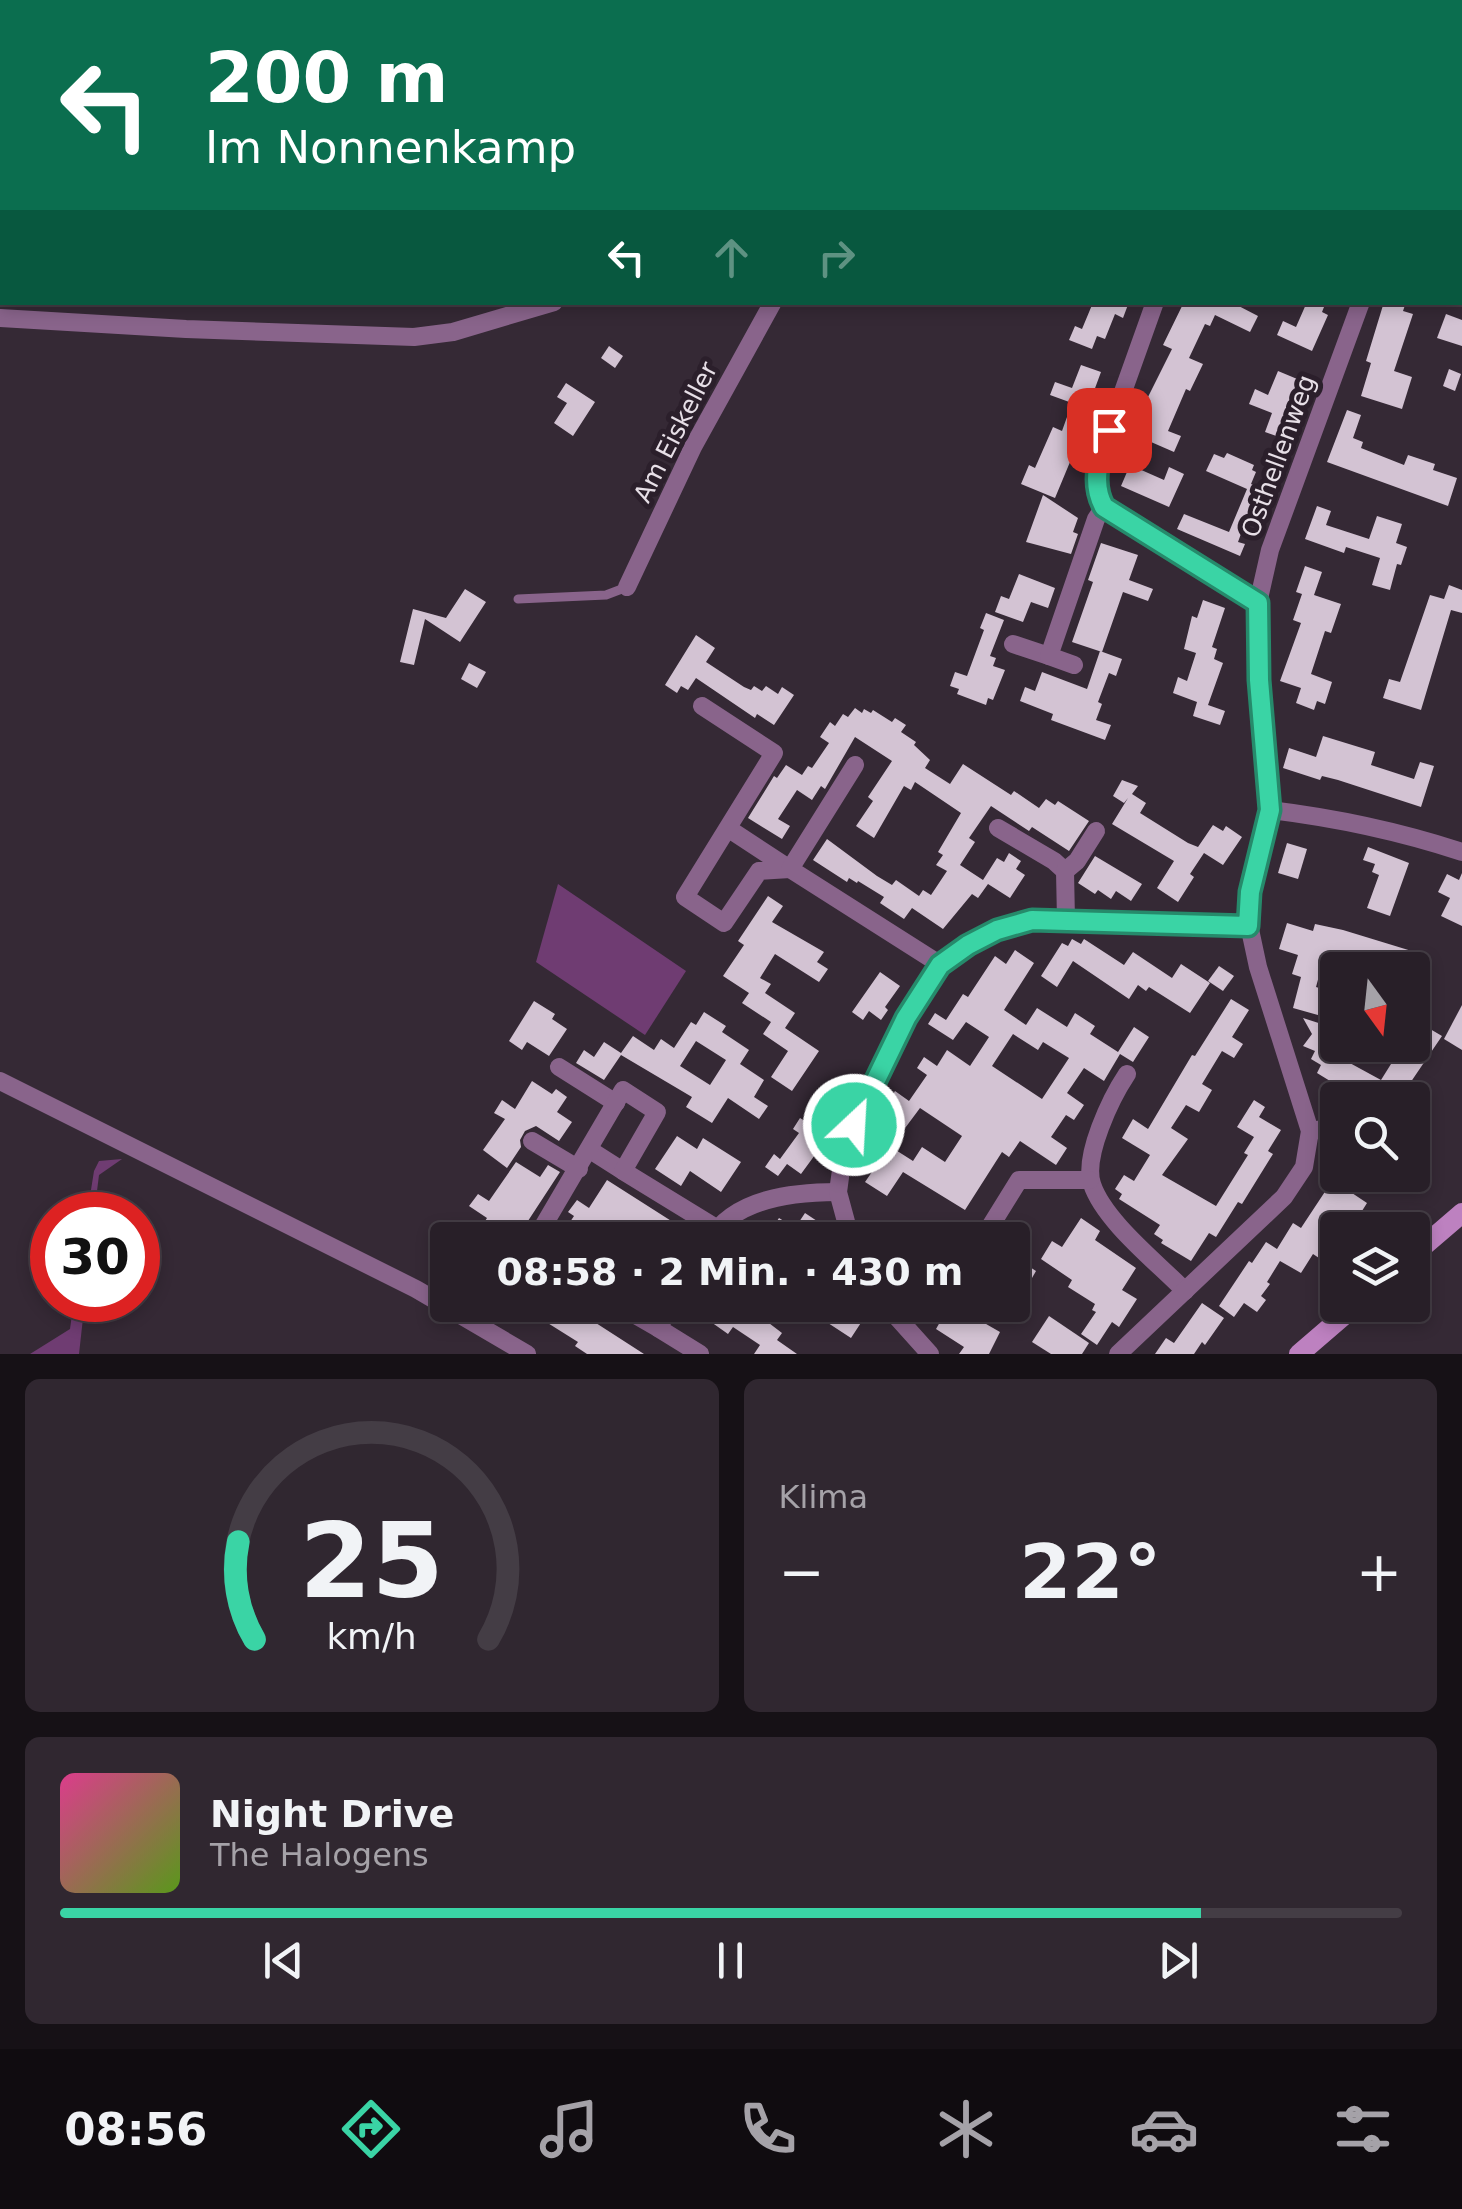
<!DOCTYPE html>
<html lang="de">
<head>
<meta charset="utf-8">
<style>
  :root { --surface:#281f28; --page:#302730; --text:#f1f3f6; --muted:#a5a2a8; --line:#443d45; --accent:#3ad4a5 }
  body { margin:0; font-family:"DejaVu Sans",sans-serif; background:var(--page); color:var(--text); height:100vh; display:flex; flex-direction:column; font-size:38px; white-space:nowrap }
  * { box-sizing:border-box; margin:0 }
  p { font-size:32px; color:var(--muted) }
  .icon { flex:none; width:55px; height:55px; fill:none; stroke:currentColor; stroke-width:2; stroke-linecap:round; stroke-linejoin:round }
  .map { position:relative; height:1354px; overflow:hidden }
  .panel { display:flex; flex-direction:column; gap:25px; padding:25px; background:#161116; flex:1 }
  .panel>* { flex:none }
  .guide { position:absolute; left:0px; top:0px; width:1462px; height:305px; box-shadow:0 5px 15px #0003,0 0 0 2px var(--line); background:#0b6e4f; color:#fff; overflow:hidden }
  .needle { width:65px; rotate:165deg }
  .tools { position:absolute; left:1320px; top:952px; display:grid; gap:20px }
  .tools a { display:grid; place-items:center; width:110px; height:110px; border-radius:10px; background:var(--surface); box-shadow:0 5px 15px #0003,0 0 0 2px var(--line); font-size:50px }
  .speed { position:absolute; left:30px; top:1192px; display:flex; gap:20px; font-size:50px; font-weight:700; text-align:center }
  .speed>* { display:grid; place-content:center; width:130px; height:130px; border-radius:50%; background:var(--surface); box-shadow:0 5px 15px #0003,0 0 0 2px var(--line); line-height:1 }
  .speed .limit { border:15px solid #d22; background:#fff; color:#111 }
  .pin { position:absolute; display:grid; place-items:center; width:85px; height:85px; color:#fff; margin:-42px; border-radius:20px; box-shadow:0 5px 15px #0006 }
  .me { position:absolute; width:110px; margin:-55px; rotate:25deg; stroke-linejoin:round; filter:drop-shadow(0 0 8px #0008) }
  .turn { display:flex; align-items:center; gap:35px; height:210px; padding:0 40px; font-size:45px }
  .turn .icon { width:130px; height:130px; stroke-width:2.5 }
  .turn b { display:block; font-size:70px; line-height:85px }
  .lanes { display:flex; align-items:center; height:95px; padding:0 40px; background:#0003; justify-content:center; gap:50px; direction:ltr }
  .lanes .off { opacity:.35 }
  .big { font-size:75px; font-weight:700; line-height:1.1 }
  .panel .tile { flex:1; display:flex; flex-direction:column; justify-content:center; gap:15px; min-width:0; padding:0 35px; border-radius:15px; background:var(--page) }
  .panel .dial { align-items:center; gap:0 }
  .dial svg { height:260px; overflow:visible; fill:none; stroke:var(--line); stroke-width:7; stroke-linecap:round; text-anchor:middle }
  .dial text { fill:var(--text); stroke:none }
  .song { display:flex; align-items:center; gap:30px }
  .cover { width:120px; height:120px; border-radius:15px; background:linear-gradient(135deg,hsl(330 70% 55%),hsl(90 70% 35%)) }
  .played { height:10px; border-radius:5px; background:linear-gradient(90deg,var(--accent) 85%,var(--line) 85%) }
  .keys { display:flex; justify-content:space-around; direction:ltr }
  .heat { display:flex; justify-content:space-between; align-items:center; font-size:55px; direction:ltr }
  .panel .tiles { flex:1; display:grid; gap:25px; grid-template-columns:1fr 1fr }
  .tile:last-child { grid-column:span 2 }
  .trip { position:absolute; left:430px; top:1222px; width:600px; height:100px; border-radius:10px; background:var(--surface); box-shadow:0 5px 15px #0003,0 0 0 2px var(--line); font-weight:700; line-height:100px; text-align:center }
  .dock { display:flex; height:160px; justify-content:space-around; align-items:center; background:#100c10; color:var(--muted) }
  .dock .icon { width:70px; height:70px }
  .dock .on { color:var(--accent) }
  .dock b { font-size:45px; color:var(--text) }
  .map>svg:first-child { display:block }
  .green { fill:#6f3c72 }
  .building { fill:#d3c3d3; fill-rule:evenodd }
  .lines { fill:none; stroke-linecap:round; stroke-linejoin:round }
  .service { stroke:#89648b; stroke-width:9 }
  .minor { stroke:#89648b; stroke-width:18 }
  .secondary { stroke:#bd81c0; stroke-width:20 }
  .route-casing { stroke:#268a6b; stroke-width:25 }
  .route { stroke:#3ad4a5; stroke-width:18 }
  .labels { text-anchor:middle; stroke-width:10; stroke-linejoin:round; paint-order:stroke }
  .street-label { font-size:25px; fill:#e7dfe7; stroke:#2b1f2b }
</style>
</head>
<body>
<div class="map">
<svg width="1462" height="1354" viewBox="0 0 1462 1354">
  <rect width="100%" height="100%" fill="#352935"/>
  <!-- green -->
  <g class="green">
    <path d="M558 884 686 971 645 1035 536 962Z"/>
    <path d="M122 1159 99 1175 94 1215H87L94 1171 99 1161Z"/>
    <path d="M74 1300H85L79 1354H30L70 1329Z"/>
  </g>
  <!-- building -->
  <g class="building">
    <path d="M1087 302H1129L1123 318 1115 314 1105 339 1097 336 1092 349 1069 340 1075 326 1082 329 1092 305Z"/>
    <path d="M1184 302H1231L1258 316 1250 332 1215 315 1210 326 1205 324 1189 358 1203 364 1190 391 1186 389 1168 431 1181 436 1174 452 1151 442 1147 449 1132 442 1150 403 1146 401 1172 349 1163 345Z"/>
    <path d="M1307 302H1326L1322 312 1328 315 1312 351 1277 335 1283 321 1296 327Z"/>
    <path d="M1384 302H1406L1403 311 1413 314 1394 371 1412 377 1402 409 1361 396 1371 363 1366 361Z"/>
    <path d="M1446 314 1462 320V346L1437 338Z"/>
    <path d="M609 346 623 356 615 368 601 358Z"/>
    <path d="M1081 365 1101 372 1077 437 1080 438 1055 498 1021 484 1029 465 1035 468 1053 427 1062 431 1072 403 1050 395 1055 382 1072 388Z"/>
    <path d="M1449 369 1461 374 1455 391 1443 386Z"/>
    <path d="M1278 371 1302 381 1282 438 1265 432 1272 413 1249 404 1255 389 1268 395Z"/>
    <path d="M566 383 595 402 573 436 554 423 567 403 557 397Z"/>
    <path d="M1347 410 1361 415 1353 438 1363 442 1361 448 1404 465 1408 455 1435 464 1433 470 1457 478 1448 506 1327 462Z"/>
    <path d="M1227 453 1254 465 1252 470 1256 472 1251 484 1268 492 1254 522 1246 520 1238 542 1245 544 1240 556 1177 529 1184 514 1229 532 1247 489 1206 471 1214 454 1224 458Z"/>
    <path d="M1130 465 1164 480 1169 467 1184 474 1169 507 1121 486Z"/>
    <path d="M1043 495 1078 518 1073 532 1078 534 1071 554 1026 542Z"/>
    <path d="M1317 506 1331 511 1326 525 1369 539 1377 516 1402 524 1396 543 1407 547 1401 565 1397 564 1390 590 1372 585 1380 558 1346 547 1344 553 1305 539Z"/>
    <path d="M1101 543 1138 555 1129 580 1153 589 1148 601 1123 592 1102 652 1072 642 1093 582 1088 580Z"/>
    <path d="M1305 566 1322 572 1314 595 1341 604 1331 633 1325 631 1311 674 1332 682 1325 704 1317 701 1314 710 1296 703 1301 688 1280 681 1301 623 1293 620 1302 594 1296 592Z"/>
    <path d="M1019 574 1055 588 1048 608 1031 602 1023 622 995 612 1001 596 1009 599Z"/>
    <path d="M1449 585 1462 590V613L1451 610 1421 710 1383 698 1389 679 1400 682 1430 595 1444 599Z"/>
    <path d="M465 589 486 602 460 642 425 619 414 665 400 662 413 609 446 618Z"/>
    <path d="M1203 600 1225 608 1212 647 1217 649 1214 659 1223 663 1208 705 1225 711 1220 725 1193 716 1197 702 1173 693 1178 677 1187 681 1196 653 1184 649 1192 616 1197 618Z"/>
    <path d="M986 613 1004 620 990 656 996 658 993 666 1005 670 993 700 988 698 986 705 957 694 959 689 950 686 955 672 967 676 984 630 980 628Z"/>
    <path d="M696 635 715 648 706 662 744 687 751 690 754 686 762 691 766 686 778 694 782 687 794 695 774 725 757 714 755 718 696 678 688 690 681 686 677 693 665 685Z"/>
    <path d="M1100 651 1122 659 1116 676 1109 673 1098 702 1102 704 1096 720 1111 725 1105 740 1051 720 1053 714 1020 701 1025 687 1035 691 1042 672 1087 689Z"/>
    <path d="M469 663 486 672 477 688 461 679Z"/>
    <path d="M855 708 862 713 864 709 871 713 873 710 892 722 895 718 906 725 901 732 916 742 914 745 930 760 925 768 950 784 963 764 1011 795 1014 791 1039 808 1046 799 1055 805 1058 801 1089 821 1069 851 1032 827 1029 831 991 806 969 838 975 842 960 865 983 880 997 858 1004 862 1009 853 1021 861 1016 869 1025 875 1010 898 988 884 978 898 972 894 943 929 912 908 904 919 880 903 884 897 858 881 857 883 849 878 847 882 813 860 827 839 877 876 892 885 896 880 919 896 923 890 931 895 947 871 936 865 943 855 938 852 961 813 915 782 911 790 904 786 874 838 856 826 873 801 868 797 892 761 855 737 825 789 821 786 812 800 797 790 778 819 790 826 782 839 748 818 774 776 777 778 786 765 802 775 808 766 812 768 829 743 820 737 830 722 835 726 843 714 848 717Z"/>
    <path d="M1323 736 1375 752 1371 765 1414 779 1420 762 1434 766 1421 807 1338 780 1322 776 1320 780 1283 768 1289 748 1316 757Z"/>
    <path d="M1122 780 1138 786 1132 794 1146 803 1140 813 1188 843 1198 847 1213 825 1223 831 1226 826 1242 837 1223 865 1204 853 1190 874 1194 877 1178 902 1157 888 1174 861 1112 824 1128 798 1124 803 1113 796Z"/>
    <path d="M1287 843 1307 849 1298 879 1278 873Z"/>
    <path d="M1368 847 1409 863 1390 916 1367 908 1379 875 1372 872 1375 864 1363 860Z"/>
    <path d="M1095 856 1142 884 1131 901 1116 891 1111 899 1098 890 1095 894 1078 883Z"/>
    <path d="M1462 873V926L1441 916 1450 898 1438 892 1447 874 1459 880Z"/>
    <path d="M768 896 783 906 772 922 824 952 817 962 828 969 819 982 775 954 760 978 771 984 765 993 795 1013 785 1028 819 1051 792 1091 771 1077 788 1051 763 1034 771 1022 742 1003 749 993 723 976 744 945 738 941Z"/>
    <path d="M1287 923 1313 931 1315 924 1343 930 1428 956 1423 970H1353L1323 961 1316 987 1332 992 1325 1017 1293 1008 1301 977 1292 974 1298 955 1279 949Z"/>
    <path d="M1072 939 1081 944 1084 939 1124 965 1133 952 1172 978 1181 964 1210 983 1190 1013 1149 987 1146 991 1138 985 1129 999 1073 961 1057 987 1041 976 1062 943 1068 946Z"/>
    <path d="M1015 950 1034 963 1004 1010 1026 1025 1037 1008 1067 1027 1075 1013 1095 1026 1090 1034 1118 1052 1134 1027 1149 1037 1133 1062 1120 1054 1104 1081 1084 1068 1067 1093 1084 1105 1074 1120 1066 1115 1051 1137 1067 1148 1056 1165 1020 1141 1009 1157 1002 1152 965 1210 903 1172 887 1196 865 1182 883 1156 872 1148 897 1110 887 1103 895 1091 909 1101 927 1075 917 1068 924 1057 937 1066 947 1050 970 1066 989 1037 966 1022 953 1040 928 1024 935 1013 946 1020 963 994 968 997 995 956 1006 964ZM1013 1034 1038 1050 1043 1042 1069 1058 1042 1099 992 1066ZM920 1108 962 1136 945 1162 922 1147 913 1161 891 1147Z"/>
    <path d="M1219 966 1234 976 1223 991 1208 981Z"/>
    <path d="M880 972 900 986 885 1007 888 1010 881 1020 869 1011 863 1020 852 1012Z"/>
    <path d="M1231 999 1249 1010 1232 1037 1243 1044 1234 1058 1222 1051 1202 1084 1212 1090 1199 1112 1186 1105 1171 1128 1188 1139 1162 1175 1216 1206 1248 1155 1244 1153 1254 1137 1237 1127 1254 1100 1265 1107 1259 1117 1281 1130 1268 1151 1273 1154 1242 1204 1238 1202 1216 1237 1209 1233 1191 1261 1161 1243 1163 1240 1154 1234 1160 1225 1119 1199 1122 1194 1115 1189 1124 1175 1134 1181 1150 1155 1122 1138 1133 1119 1148 1129 1192 1055 1195 1056Z"/>
    <path d="M534 1001 555 1014 552 1019 567 1029 549 1056 527 1042 522 1050 509 1041Z"/>
    <path d="M1462 1005V1050L1444 1039Z"/>
    <path d="M704 1012 726 1026 722 1032 749 1050 740 1064 764 1080 754 1097 768 1106 759 1119 728 1098 712 1123 686 1107 692 1097 621 1055 604 1080 576 1063 584 1050 594 1057 604 1042 621 1053 633 1036 654 1050 661 1039 674 1048 691 1022 696 1025ZM696 1041 726 1060 710 1085 680 1066Z"/>
    <path d="M1303 1018 1331 1027 1326 1037 1343 1046 1337 1056 1381 1080 1396 1056 1391 1053 1396 1045H1413L1425 1026 1442 1036 1402 1095 1393 1089 1386 1100H1361L1317 1073 1321 1065 1311 1059 1315 1051 1303 1046 1312 1034Z"/>
    <path d="M532 1081 552 1094 556 1089 567 1097 557 1112 572 1122 559 1141 536 1126 525 1131 520 1140 521 1147 507 1168 483 1150 505 1119 494 1113 502 1100 515 1109Z"/>
    <path d="M817 1103 834 1115 823 1135 832 1142 825 1151 820 1148 801 1174 787 1164 778 1176 765 1167 774 1154 780 1159 799 1133 793 1129 800 1118 805 1121Z"/>
    <path d="M677 1136 697 1149 703 1138 741 1162 721 1192 690 1171 681 1186 655 1169Z"/>
    <path d="M516 1162 540 1177 548 1165 560 1172 526 1224 520 1220 507 1240H473L487 1218 469 1206 478 1194 489 1201Z"/>
    <path d="M1336 1175H1365L1352 1193 1367 1203 1350 1230H1335L1319 1258 1313 1254 1301 1273 1280 1261 1267 1282 1270 1284 1261 1296 1266 1300 1257 1312 1244 1303 1234 1317 1219 1306 1249 1261 1252 1263 1266 1242 1277 1249 1293 1223 1301 1228Z"/>
    <path d="M607 1180 698 1238V1240H648L625 1227 616 1240H610L585 1224 574 1240H558L574 1216 568 1212 577 1200 589 1208Z"/>
    <path d="M805 1213 817 1221 811 1231 825 1240H764L779 1218 795 1228Z"/>
    <path d="M1081 1218 1100 1231 1095 1240 1136 1268 1122 1290 1137 1299 1119 1327 1112 1322 1097 1345 1081 1334 1096 1312 1092 1310 1095 1304 1068 1287 1072 1280 1041 1259 1052 1241 1062 1247Z"/>
    <path d="M1019 1260 1036 1271 1012 1313V1271Z"/>
    <path d="M1202 1303 1224 1318 1205 1345 1202 1342 1194 1354H1155L1166 1338 1174 1343Z"/>
    <path d="M519 1305H546L564 1317 575 1305 584 1311 582 1314 644 1354H587L575 1346 578 1342Z"/>
    <path d="M687 1305H745L782 1333 777 1340 797 1354H754L760 1345 733 1327 728 1334Z"/>
    <path d="M811 1305H858L868 1312 851 1338 828 1323 831 1319Z"/>
    <path d="M928 1305H953L1000 1332 989 1354H959L964 1347 936 1329 944 1315Z"/>
    <path d="M1049 1316 1089 1343 1082 1354H1051L1032 1342Z"/>
  </g>
  <g class="lines">
    <!-- service -->
    <path class="service" d="M518 599 606 595 627 587"/>
    <!-- minor -->
    <g class="minor">
      <path d="M959 2 961 0"/>
      <path d="M1460 223 1462 219"/>
      <path d="M1155 302 1099 459 1098 496 1104 507 1258 603"/>
      <path d="M0 318 186 329 414 337 453 332 554 302"/>
      <path d="M627 587 693 447 773 302"/>
      <path d="M1013 644 1049 656"/>
      <path d="M1074 665 1049 656 1096 519 1104 507"/>
      <path d="M702 706 774 753 685 897 724 923 759 871 790 869 729 829"/>
      <path d="M855 765 790 869 941 965"/>
      <path d="M1270 810C1336 818 1398 831 1462 852"/>
      <path d="M998 828 1054 861 1065 871"/>
      <path d="M1066 920 1065 871 1077 861 1096 831"/>
      <path d="M1249 925 1250 893 1270 810 1259 680 1258 603 1270 550 1361 302"/>
      <path d="M559 1067 616 1103"/>
      <path d="M1127 1074C1111 1098 1083 1156 1092 1184 1104 1221 1158 1263 1185 1291"/>
      <path d="M0 1081 416 1289 527 1354"/>
      <path d="M1412 1102 1422 1093"/>
      <path d="M1310 1131 1338 1127"/>
      <path d="M532 1141 579 1169"/>
      <path d="M590 1150 623 1171"/>
      <path d="M988 1230 1019 1180H1090"/>
      <path d="M535 1240 623 1090 657 1112 623 1171 716 1228"/>
      <path d="M710 1240C734 1198 794 1192 838 1192"/>
      <path d="M851 1240 838 1192 844 1148 906 1019 941 965 968 945 997 930 1032 920 1249 925 1258 967 1310 1131 1304 1167 1284 1197 1118 1354"/>
      <path d="M618 1305 658 1328"/>
      <path d="M672 1305 658 1328 700 1354"/>
      <path d="M886 1305 930 1354"/>
    </g>
    <!-- secondary -->
    <g class="secondary">
      <path d="M1412 1256 1462 1213"/>
      <path d="M1299 1354 1356 1305"/>
    </g>
  </g>
  <g class="lines">
    <defs>
      <path id="route" d="M854 1125 906 1018 940 965 968 945 997 930 1032 920 1248 926 1250 892 1270 810 1259 680 1258 603 1104 507C1090 482 1100 455 1109 430"/>
    </defs>
    <!-- route casing -->
    <use href="#route" class="route-casing"/>
    <!-- route -->
    <use href="#route" class="route"/>
  </g>
  <g class="labels">
    <!-- street labels -->
    <g class="street-label">
      <text transform="translate(675 432) rotate(-63)" y="9">Am Eiskeller</text>
      <text transform="translate(1278 456) rotate(-70)" y="9">Osthellenweg</text>
    </g>
  </g>
</svg>
<div class="tools">
<a><svg class="needle" viewBox="-14 -14 28 28"><path d="M0-13l5 13h-10z" fill="#e53935"/><path d="M0 13l5-13h-10z" fill="#a5a2a8"/></svg></a>
<a><svg class="icon" aria-label="search" viewBox="0 0 24 24"><circle cx="10" cy="10" r="6"/><path d="M15 15l6 6"/></svg></a>
<a><svg class="icon" aria-label="layers" viewBox="0 0 24 24"><path d="M12 4l9 5-9 5-9-5zM3 14l9 5 9-5"/></svg></a>
</div>
<div class="speed"><div class="limit">30</div></div>
<div class="pin" style="left:1109px;top:430px;background:#d93025"><svg class="icon" aria-label="arrive" viewBox="0 0 24 24"><path d="M6 21V4h12l-3 4 3 4H6"/></svg></div>
<svg class="me" style="left:854px;top:1125px" viewBox="-20 -20 40 40"><circle r="17" fill="#3ad4a5" stroke="#fff" stroke-width="3"/><path d="M0-11L8 9 0 5-8 9z" fill="#fff"/></svg>
<div class="trip">08:58 · 2 Min. · 430 m</div>
<div class="guide">
<div class="turn"><svg class="icon" aria-label="left" viewBox="0 0 24 24"><path d="M17 20v-9H6M10 6l-5 5 5 5"/></svg><div><b>200 m</b>Im Nonnenkamp</div></div>
<div class="lanes"><svg class="icon" aria-label="left" viewBox="0 0 24 24"><path d="M17 20v-9H6M10 6l-5 5 5 5"/></svg><svg class="icon off" aria-label="ahead" viewBox="0 0 24 24"><path d="M12 20V5M6 11l6-6 6 6"/></svg><svg class="icon off" aria-label="right" viewBox="0 0 24 24"><path d="M7 20v-9h11M14 6l5 5-5 5"/></svg></div>
</div>
</div>
<section class="panel">
<div class="tiles">
<div class="tile dial"><svg viewBox="0 0 100 80">
<path d="M14 69A42 42 0 1 1 86 69"/>
<path d="M14 69A42 42 0 0 1 9 39" stroke="#3ad4a5"/>
<text x="50" y="56" font-size="32" font-weight="700">25</text>
<text x="50" y="72" font-size="11">km/h</text>
</svg></div>
<div class="tile"><p>Klima</p>
<div class="heat"><a>−</a><b class="big">22°</b><a>+</a></div>
</div>
<div class="tile">
<div class="song"><i class="cover"></i><div><b>Night Drive</b><p>The Halogens</p></div></div>
<div class="played"></div>
<div class="keys"><svg class="icon" aria-label="previous" viewBox="0 0 24 24"><path d="M18 5L8 12l10 7zM5 5v14"/></svg><svg class="icon" aria-label="pause" viewBox="0 0 24 24"><path d="M8 5v14M16 5v14"/></svg><svg class="icon" aria-label="next" viewBox="0 0 24 24"><path d="M6 5l10 7-10 7zM19 5v14"/></svg></div>
</div>
</div>
</section>
<nav class="dock">
<b>08:56</b>
<svg class="icon on" aria-label="directions" viewBox="0 0 24 24"><path d="M12 3l9 9-9 9-9-9zM9 14v-3h6M13 9l2 2-2 2"/></svg>
<svg class="icon" aria-label="music" viewBox="0 0 24 24"><path d="M9 18V5l10-2v13"/><circle cx="6" cy="18" r="3"/><circle cx="16" cy="16" r="3"/></svg>
<svg class="icon" aria-label="phone" viewBox="0 0 24 24"><path d="M5 4h4l2 5-3 2q2 4 5 5l2-3 5 2v4C11 20 4 13 5 4z"/></svg>
<svg class="icon" aria-label="climate" viewBox="0 0 24 24"><path d="M12 3v18M4 7l16 10M4 17L20 7"/></svg>
<svg class="icon" aria-label="car" viewBox="0 0 24 24"><path d="M5 17H2v-5l4-1 3-4h7l3 4 3 1v5h-3M9 17h6M6 11h13"/><circle cx="7" cy="17" r="2"/><circle cx="17" cy="17" r="2"/></svg>
<svg class="icon" aria-label="filters" viewBox="0 0 24 24"><path d="M4 7h16M4 17h16"/><circle cx="9" cy="7" r="2"/><circle cx="15" cy="17" r="2"/></svg>
</nav>
</body>
</html>
